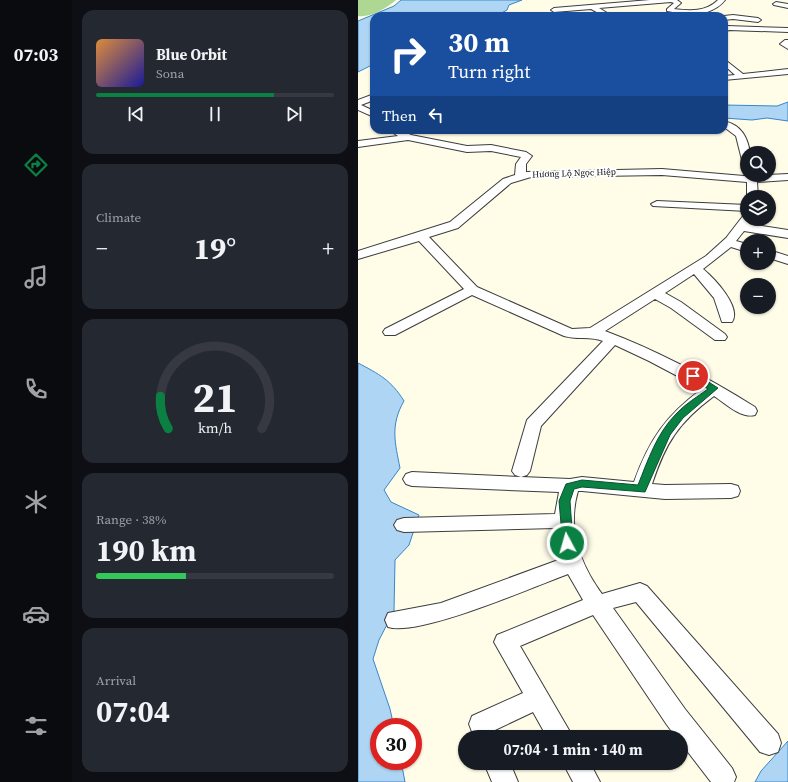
<!DOCTYPE html>
<html lang="en">
<head>
<meta charset="utf-8">
<style>
  :root { --surface:#171b24; --page:#242831; --text:#f1f3f6; --muted:#9ea1a6; --line:#363941; --accent:#0b8043 }
  body { margin:0; font-family:"Source Serif 4",serif; background:var(--page); color:var(--text); height:100vh; display:flex; flex-direction:column; font-size:15px; white-space:nowrap }
  * { box-sizing:border-box; margin:0 }
  p { font-size:13px; color:var(--muted) }
  .icon { flex:none; width:22px; height:22px; fill:none; stroke:currentColor; stroke-width:2; stroke-linecap:round; stroke-linejoin:round }
  .map { position:relative; flex:1; overflow:hidden }
  .drawer { display:flex; flex-direction:column; gap:10px; padding:10px; background:#0d0f14; width:286px }
  .drawer>* { flex:none }
  .guide { position:absolute; left:12px; top:12px; width:358px; height:122px; border-radius:12px; box-shadow:0 1px 3px #0004; background:#1a4fa0; color:#fff; overflow:hidden }
  .controls { position:absolute; left:382px; top:146px; display:grid; gap:8px }
  .controls a { display:grid; place-items:center; width:36px; height:36px; border-radius:50%; background:var(--surface); box-shadow:0 1px 3px #0004; font-size:20px }
  .speed { position:absolute; left:12px; top:718px; display:flex; gap:8px; font-size:20px; font-weight:700; text-align:center }
  .speed>* { display:grid; place-content:center; width:52px; height:52px; border-radius:50%; background:var(--surface); box-shadow:0 1px 3px #0004; line-height:1 }
  .speed .limit { border:6px solid #d22; background:#fff; color:#111 }
  .pin { position:absolute; display:grid; place-items:center; width:34px; height:34px; color:#fff; margin:-17px; border:2px solid #fff; border-radius:50%; box-shadow:0 1px 4px #0007 }
  .me { position:absolute; width:44px; margin:-22px; rotate:354deg; stroke-linejoin:round; filter:drop-shadow(0 0 3px #0008) }
  .turn { display:flex; align-items:center; gap:14px; height:84px; padding:0 12px; font-size:18px }
  .turn .icon { width:52px; height:52px; stroke-width:2.5 }
  .turn b { display:block; font-size:28px; line-height:34px }
  .then { display:flex; align-items:center; height:38px; padding:0 12px; background:#0003; gap:8px; font-size:15px }
  .big { font-size:30px; font-weight:700; line-height:1.1 }
  .drawer .tile { flex:1; display:flex; flex-direction:column; justify-content:center; gap:6px; min-width:0; padding:0 14px; border-radius:12px; background:var(--page) }
  .drawer .dial { align-items:center; gap:0 }
  .dial svg { height:104px; overflow:visible; fill:none; stroke:var(--line); stroke-width:7; stroke-linecap:round; text-anchor:middle }
  .dial text { fill:var(--text); stroke:none }
  .song { display:flex; align-items:center; gap:12px }
  .cover { width:48px; height:48px; border-radius:6px; background:linear-gradient(135deg,hsl(30 70% 55%),hsl(240 70% 35%)) }
  .played { height:4px; border-radius:2px; background:linear-gradient(90deg,var(--accent) 75%,var(--line) 75%) }
  .keys { display:flex; justify-content:space-around; direction:ltr }
  .heat { display:flex; justify-content:space-between; align-items:center; font-size:22px; direction:ltr }
  .charge { height:6px; border-radius:3px; background:linear-gradient(90deg,#34c759 38%,var(--line) 0) }
  .trip { position:absolute; left:100px; top:730px; width:230px; height:40px; border-radius:20px; background:var(--surface); box-shadow:0 1px 3px #0004; font-weight:700; line-height:40px; text-align:center }
  main { display:flex; flex:1; min-height:0 }
  .dock { display:flex; flex-direction:column; width:72px; justify-content:space-around; align-items:center; background:#090b0e; color:var(--muted) }
  .dock .icon { width:28px; height:28px }
  .dock .active { color:var(--accent) }
  .dock b { font-size:18px; color:var(--text) }
  .map>svg:first-child { display:block }
  .forest { fill:#add793 }
  .water { fill:#aed6f4; stroke:#3786c9 }
  .lines { fill:none; stroke-linecap:round; stroke-linejoin:round }
  .minor-casing { stroke:#3d3d3d; stroke-width:2 }
  .minor { fill:#fff; fill-rule:evenodd }
  .route { fill:#0b8043; stroke:#07532c }
  .labels { text-anchor:middle; stroke-width:4; stroke-linejoin:round; paint-order:stroke }
  .far-street-label { font-size:9px; fill:#0a0a0a; stroke:#fff }
</style>
</head>
<body>
<main>
<nav class="dock">
<b>07:03</b>
<svg class="icon active" aria-label="directions" viewBox="0 0 24 24"><path d="M12 3l9 9-9 9-9-9zM9 14v-3h6M13 9l2 2-2 2"/></svg>
<svg class="icon" aria-label="music" viewBox="0 0 24 24"><path d="M9 18V5l10-2v13"/><circle cx="6" cy="18" r="3"/><circle cx="16" cy="16" r="3"/></svg>
<svg class="icon" aria-label="phone" viewBox="0 0 24 24"><path d="M5 4h4l2 5-3 2q2 4 5 5l2-3 5 2v4C11 20 4 13 5 4z"/></svg>
<svg class="icon" aria-label="climate" viewBox="0 0 24 24"><path d="M12 3v18M4 7l16 10M4 17L20 7"/></svg>
<svg class="icon" aria-label="car" viewBox="0 0 24 24"><path d="M5 17H2v-5l4-1 3-4h7l3 4 3 1v5h-3M9 17h6M6 11h13"/><circle cx="7" cy="17" r="2"/><circle cx="17" cy="17" r="2"/></svg>
<svg class="icon" aria-label="filters" viewBox="0 0 24 24"><path d="M4 7h16M4 17h16"/><circle cx="9" cy="7" r="2"/><circle cx="15" cy="17" r="2"/></svg>
</nav>
<section class="drawer">
<div class="tile">
<div class="song"><i class="cover"></i><div><b>Blue Orbit</b><p>Sona</p></div></div>
<div class="played"></div>
<div class="keys"><svg class="icon" aria-label="previous" viewBox="0 0 24 24"><path d="M18 5L8 12l10 7zM5 5v14"/></svg><svg class="icon" aria-label="pause" viewBox="0 0 24 24"><path d="M8 5v14M16 5v14"/></svg><svg class="icon" aria-label="next" viewBox="0 0 24 24"><path d="M6 5l10 7-10 7zM19 5v14"/></svg></div>
</div>
<div class="tile"><p>Climate</p>
<div class="heat"><a>−</a><b class="big">19°</b><a>+</a></div>
</div>
<div class="tile dial"><svg viewBox="0 0 100 80">
<path d="M14 69A42 42 0 1 1 86 69"/>
<path d="M14 69A42 42 0 0 1 8 44" stroke="#0b8043"/>
<text x="50" y="56" font-size="32" font-weight="700">21</text>
<text x="50" y="72" font-size="11">km/h</text>
</svg></div>
<div class="tile"><p>Range · 38%</p><b class="big">190 km</b><div class="charge"></div></div>
<div class="tile"><p>Arrival</p><b class="big">07:04</b></div>
</section>
<div class="map">
<svg width="430" height="782" viewBox="0 0 430 782">
  <rect width="100%" height="100%" fill="#fffce8"/>
  <!-- forest -->
  <path class="forest" d="M0 0H38C29 8 12 18 0 16Z"/>
  <!-- water -->
  <g class="water">
    <path d="M43 0H164L151 5 149 10 138 16H16V64L0 72V21L36 6Z"/>
    <path d="M430 102V121L409 118 394 120 366 118V105L419 106Z"/>
    <path d="M0 363C21 374 33 380 46 401 32 425 37 443 42 468L26 490 33 502 61 515 51 545 37 560 36 611 21 640 15 659 32 709 36 727H21V761H43L47 782H0Z"/>
    <path d="M430 741V782H397L403 771Z"/>
  </g>
  <g class="lines">
    <defs>
      <g id="minor">
        <path d="M292 0H319L323 3 316 9C332 11 348 12 360 0H367C358 12 339 16 325 16L326 14 309 11V9L316 3 313 2 241 8 254 16H246L233 9 196 12 193 10 196 8Z"/>
        <path d="M418 2 430 4V8L416 5 415 4Z"/>
        <path d="M375 15 400 18 403 20 400 22 375 19 366 20V16Z"/>
        <path d="M369 26 430 28V32L371 30 366 33V27Z"/>
        <path d="M427 40H430V49L422 44Z"/>
        <path d="M366 59 385 74 430 69V74L366 80V76L377 75 366 65Z"/>
        <path d="M16 94V100L3 105 16 111V117L0 110V100Z"/>
        <path d="M369 122C384 126 390 139 392 153H389V163L384 160 378 136 366 127V123Z"/>
        <path d="M31 130H43L53 135 109 146 133 145 168 152 174 156 168 164V172L304 169 386 176 430 174V180L399 182 400 197 389 198V182L304 175 173 177 153 183 100 228 71 237 119 287 214 329 232 328 348 256 368 238 385 216 389 214V219H394L391 224 430 230V238L386 231 378 241 389 244V252L373 247 345 269C356 278 384 307 374 322H364L356 298 336 274 307 293 323 302 367 334 369 337 367 340H357L313 308 297 299 247 331C300 351 349 377 397 407L399 411 397 415C383 419 367 403 356 396 320 423 308 442 294 484L307 485 373 484 380 486 382 491 380 496 373 498 307 499 224 491H220C209 528 222 564 244 594L282 583 289 586 420 734 423 743 420 752 411 755 402 752 278 602 255 608 327 709 374 768 378 777 376 782H353L323 743V737H318L309 725 235 615 162 646 215 737H189L175 712 137 730 140 737H116L111 724 114 716 165 693 136 642 139 635 225 600 210 574C175 587 61 637 30 627L27 620 30 613 83 603 203 559 197 528 46 532 39 530 36 525 39 520 46 518 197 514 201 492 54 486 48 484 45 479 48 474 54 472 163 477 157 475 154 471 169 420 245 341C232 336 220 340 206 336L114 295 37 335H27L25 332 27 329 106 289 61 241 0 259V251L92 222 145 179 157 175 158 164 163 157 133 151 109 152 50 140 0 147V141L40 136ZM257 345 291 361 344 389C308 415 291 440 276 482L224 477 212 479 163 477 169 475 172 471 183 426Z"/>
        <path d="M299 201 389 205V211L295 206 293 204Z"/>
        <path d="M411 250 430 256V264L411 258Z"/>
        <path d="M126 763H152L160 782H134Z"/>
        <path d="M205 763H232L242 782H215Z"/>
      </g>
    </defs>
    <!-- minor casing -->
    <use href="#minor" class="minor-casing"/>
    <!-- minor -->
    <use href="#minor" class="minor"/>
  </g>
  <!-- route -->
  <path class="route" d="M332 374H338L360 388 325 418 312 435 287 492 224 487 216 489 212 501 215 543 213 546H205L201 501 208 484 224 480 280 485C290 460 299 433 318 414 327 404 339 397 350 389L332 378Z"/>
  <g class="labels">
    <!-- far-street labels -->
    <g class="far-street-label">
      <text transform="translate(216 173) rotate(-2)" y="3">Hương Lộ Ngọc Hiệp</text>
    </g>
  </g>
</svg>
<div class="controls">
<a><svg class="icon" aria-label="search" viewBox="0 0 24 24"><circle cx="10" cy="10" r="6"/><path d="M15 15l6 6"/></svg></a>
<a><svg class="icon" aria-label="layers" viewBox="0 0 24 24"><path d="M12 4l9 5-9 5-9-5zM3 14l9 5 9-5"/></svg></a>
<a>+</a>
<a>−</a>
</div>
<div class="speed"><div class="limit">30</div></div>
<div class="pin" style="left:335px;top:376px;background:#d93025"><svg class="icon" aria-label="arrive" viewBox="0 0 24 24"><path d="M6 21V4h12l-3 4 3 4H6"/></svg></div>
<svg class="me" style="left:209px;top:543px" viewBox="-20 -20 40 40"><circle r="17" fill="#0b8043" stroke="#fff" stroke-width="3"/><path d="M0-11L8 9 0 5-8 9z" fill="#fff"/></svg>
<div class="trip">07:04 · 1 min · 140 m</div>
<div class="guide">
<div class="turn"><svg class="icon" aria-label="right" viewBox="0 0 24 24"><path d="M7 20v-9h11M14 6l5 5-5 5"/></svg><div><b>30 m</b>Turn right</div></div>
<div class="then">Then<svg class="icon" aria-label="left" viewBox="0 0 24 24"><path d="M17 20v-9H6M10 6l-5 5 5 5"/></svg></div>
</div>
</div>
</main>
</body>
</html>
